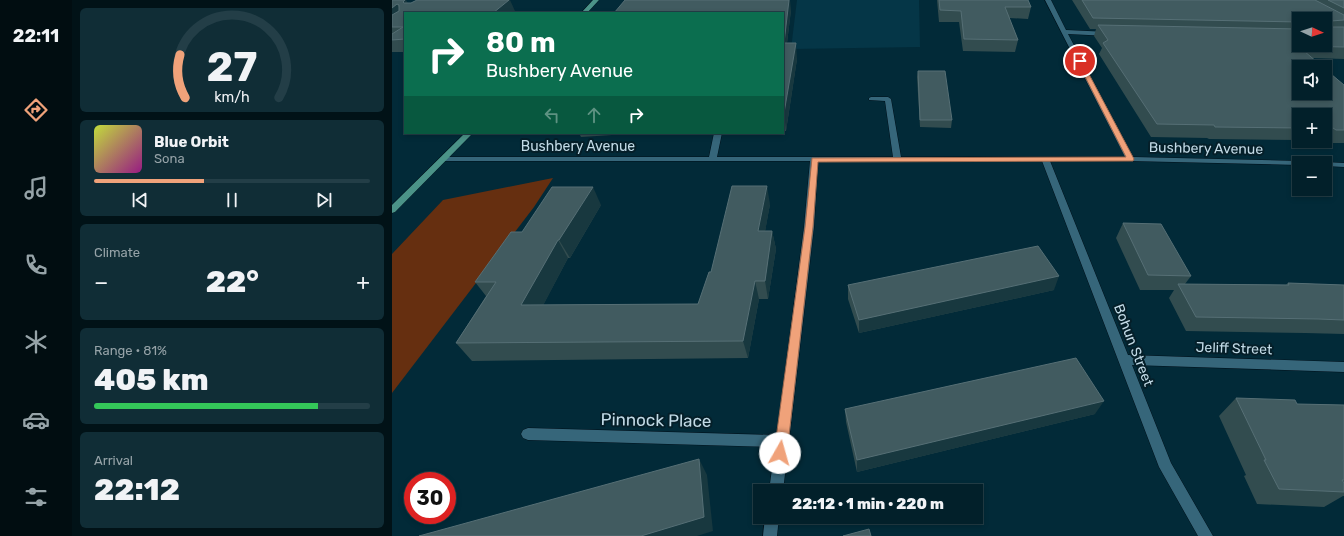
<!DOCTYPE html>
<html lang="en">
<head>
<meta charset="utf-8">
<style>
  :root { --surface:#02202a; --page:#102d36; --text:#f1f3f6; --muted:#96a3a8; --line:#233e47; --accent:#f0a27a }
  body { margin:0; font-family:Rubik,sans-serif; background:var(--page); color:var(--text); height:100vh; display:flex; flex-direction:column; font-size:15px; white-space:nowrap }
  * { box-sizing:border-box; margin:0 }
  p { font-size:13px; color:var(--muted) }
  .icon { flex:none; width:22px; height:22px; fill:none; stroke:currentColor; stroke-width:2; stroke-linecap:round; stroke-linejoin:round }
  .map { position:relative; flex:1; overflow:hidden }
  .sheet { display:flex; flex-direction:column; gap:8px; padding:8px; background:#011217; width:320px }
  .sheet>* { flex:none }
  .top-card { position:absolute; left:12px; top:12px; width:380px; height:122px; border-radius:0px; box-shadow:0 2px 6px #0003,0 0 0 1px var(--line); background:#0b6e4f; color:#fff; overflow:hidden }
  .needle { width:26px; rotate:94deg }
  .fabs { position:absolute; left:900px; top:12px; display:grid; gap:8px }
  .fabs a { display:grid; place-items:center; width:40px; height:40px; border-radius:0px; background:var(--surface); box-shadow:0 2px 6px #0003,0 0 0 1px var(--line); font-size:20px }
  .speed { position:absolute; left:12px; top:472px; display:flex; gap:8px; font-size:20px; font-weight:700; text-align:center }
  .speed>* { display:grid; place-content:center; width:52px; height:52px; border-radius:50%; background:var(--surface); box-shadow:0 2px 6px #0003,0 0 0 1px var(--line); line-height:1 }
  .speed .limit { border:6px solid #d22; background:#fff; color:#111 }
  .pin { position:absolute; display:grid; place-items:center; width:34px; height:34px; color:#fff; margin:-17px; border:2px solid #fff; border-radius:50%; box-shadow:0 1px 4px #0007 }
  .me { position:absolute; width:44px; margin:-22px; rotate:7deg; stroke-linejoin:round; filter:drop-shadow(0 0 3px #0008) }
  .turn { display:flex; align-items:center; gap:14px; height:84px; padding:0 16px; font-size:18px }
  .turn .icon { width:52px; height:52px; stroke-width:2.5 }
  .turn b { display:block; font-size:28px; line-height:34px }
  .lanes { display:flex; align-items:center; height:38px; padding:0 16px; background:#0003; justify-content:center; gap:20px; direction:ltr }
  .lanes .off { opacity:.35 }
  .big { font-size:30px; font-weight:800; line-height:1.1 }
  .sheet .card { flex:1; display:flex; flex-direction:column; justify-content:center; gap:6px; min-width:0; padding:0 14px; border-radius:6px; background:var(--page) }
  .sheet .dial { align-items:center; gap:0 }
  .dial svg { height:104px; overflow:visible; fill:none; stroke:var(--line); stroke-width:7; stroke-linecap:round; text-anchor:middle }
  .dial text { fill:var(--text); stroke:none }
  .song { display:flex; align-items:center; gap:12px }
  .cover { width:48px; height:48px; border-radius:6px; background:linear-gradient(135deg,hsl(70 70% 55%),hsl(310 70% 35%)) }
  .played { height:4px; border-radius:2px; background:linear-gradient(90deg,var(--accent) 40%,var(--line) 40%) }
  .keys { display:flex; justify-content:space-around; direction:ltr }
  .heat { display:flex; justify-content:space-between; align-items:center; font-size:22px; direction:ltr }
  .charge { height:6px; border-radius:3px; background:linear-gradient(90deg,#34c759 81%,var(--line) 0) }
  .trip { position:absolute; left:361px; top:484px; width:230px; height:40px; border-radius:0px; background:var(--surface); box-shadow:0 2px 6px #0003,0 0 0 1px var(--line); font-weight:800; line-height:40px; text-align:center }
  main { display:flex; flex:1; min-height:0 }
  .dock { display:flex; flex-direction:column; width:72px; justify-content:space-around; align-items:center; background:#010d11; color:var(--muted) }
  .dock .icon { width:28px; height:28px }
  .dock .active { color:var(--accent) }
  .dock b { font-size:18px; color:var(--text) }
  .map>svg:first-child { display:block }
  .built { fill:#053647 }
  .green { fill:#662f10 }
  .lines { fill:none; stroke-linecap:round; stroke-linejoin:round }
  .minor-casing { stroke:#00111b; stroke-width:1 }
  .major-casing { stroke:#00111b; stroke-width:1 }
  .minor { fill:#36667a; fill-rule:evenodd }
  .major { fill:#4b9388; fill-rule:evenodd }
  .wall { fill:#324c4f; fill-rule:evenodd }
  .shaded-wall { fill:#18383f }
  .building { fill:#415b60; stroke:#566f75 }
  .route { fill:#f0a27a; stroke:#9c694f }
  .labels { text-anchor:middle; stroke-width:4; stroke-linejoin:round; paint-order:stroke }
  .street-label { font-size:14px; fill:#c2dae6; stroke:#051f29 }
  .near-street-label { font-size:17px; fill:#c2dae6; stroke:#051f29 }
</style>
</head>
<body>
<main>
<nav class="dock">
<b>22:11</b>
<svg class="icon active" aria-label="directions" viewBox="0 0 24 24"><path d="M12 3l9 9-9 9-9-9zM9 14v-3h6M13 9l2 2-2 2"/></svg>
<svg class="icon" aria-label="music" viewBox="0 0 24 24"><path d="M9 18V5l10-2v13"/><circle cx="6" cy="18" r="3"/><circle cx="16" cy="16" r="3"/></svg>
<svg class="icon" aria-label="phone" viewBox="0 0 24 24"><path d="M5 4h4l2 5-3 2q2 4 5 5l2-3 5 2v4C11 20 4 13 5 4z"/></svg>
<svg class="icon" aria-label="climate" viewBox="0 0 24 24"><path d="M12 3v18M4 7l16 10M4 17L20 7"/></svg>
<svg class="icon" aria-label="car" viewBox="0 0 24 24"><path d="M5 17H2v-5l4-1 3-4h7l3 4 3 1v5h-3M9 17h6M6 11h13"/><circle cx="7" cy="17" r="2"/><circle cx="17" cy="17" r="2"/></svg>
<svg class="icon" aria-label="filters" viewBox="0 0 24 24"><path d="M4 7h16M4 17h16"/><circle cx="9" cy="7" r="2"/><circle cx="15" cy="17" r="2"/></svg>
</nav>
<section class="sheet">
<div class="card dial"><svg viewBox="0 0 100 80">
<path d="M14 69A42 42 0 1 1 86 69"/>
<path d="M14 69A42 42 0 0 1 10 36" stroke="#f0a27a"/>
<text x="50" y="56" font-size="32" font-weight="700">27</text>
<text x="50" y="72" font-size="11">km/h</text>
</svg></div>
<div class="card">
<div class="song"><i class="cover"></i><div><b>Blue Orbit</b><p>Sona</p></div></div>
<div class="played"></div>
<div class="keys"><svg class="icon" aria-label="previous" viewBox="0 0 24 24"><path d="M18 5L8 12l10 7zM5 5v14"/></svg><svg class="icon" aria-label="pause" viewBox="0 0 24 24"><path d="M8 5v14M16 5v14"/></svg><svg class="icon" aria-label="next" viewBox="0 0 24 24"><path d="M6 5l10 7-10 7zM19 5v14"/></svg></div>
</div>
<div class="card"><p>Climate</p>
<div class="heat"><a>−</a><b class="big">22°</b><a>+</a></div>
</div>
<div class="card"><p>Range · 81%</p><b class="big">405 km</b><div class="charge"></div></div>
<div class="card"><p>Arrival</p><b class="big">22:12</b></div>
</section>
<div class="map">
<svg width="952" height="536" viewBox="0 0 952 536">
  <rect width="100%" height="100%" fill="#022a38"/>
  <!-- built -->
  <path class="built" d="M405 0H527L528 47 399 49Z"/>
  <!-- green -->
  <path class="green" d="M161 178 142 207 0 393V254L51 200Z"/>
  <g class="lines">
    <defs>
      <g id="minor">
        <path d="M653 0H659L674 30 717 32 720 34 717 36 676 34 741 157 907 161 911 163H907V165L738 161H658L736 355 952 362V372L740 365 779 463 821 536H806L767 467 650 161H426L422 227 391 491H377L383 447 136 440 131 438 129 434 131 430 136 428 385 435 412 227 418 161H52L48 159 49 157H317L322 133H330L325 157H501L493 101 477 100V98L479 97H496L499 99 509 157H733Z"/>
        <path d="M933 162 952 163V167L933 166V163H930Z"/>
        <path d="M373 517H387L385 536H371Z"/>
      </g>
      <g id="major">
        <path d="M201 0H207L195 13H189Z"/>
        <path d="M73 133H81L3 212 0 213V205Z"/>
      </g>
    </defs>
    <!-- minor casing -->
    <use href="#minor" class="minor-casing"/>
    <!-- major casing -->
    <use href="#major" class="major-casing"/>
    <!-- minor -->
    <use href="#minor" class="minor"/>
    <!-- major -->
    <use href="#major" class="major"/>
  </g>
  <!-- wall -->
  <g class="wall">
    <path d="M0 0 16 3 123 11 120 13H13V52H0Z"/>
    <path d="M545 0H636L639 7 636 19 617 18 626 40 623 52 571 51 567 22H547Z"/>
    <path d="M680 0H952V59L920 58 952 85V143H935L932 141H933V115H907V140L817 139 815 138 759 137 707 54 710 48 702 36 704 29H698ZM907 19H933L907 45Z"/>
    <path d="M399 10 395 43 405 59 394 131H391V13Z"/>
    <path d="M526 71 560 120 559 128 528 127 525 77Z"/>
    <path d="M187 133H221L220 135 189 137Z"/>
    <path d="M378 204 373 231H380L384 249 376 299H367L356 358 80 361 64 343 94 296 83 282 130 232 209 205 178 258H176L151 305 306 304 319 272Z"/>
    <path d="M731 223 799 276 793 284 894 285 896 283 952 285V334L913 333 794 331 777 298 782 290H748L724 238Z"/>
    <path d="M456 285 662 290 467 333 456 299Z"/>
    <path d="M844 398 905 404 952 405V496H951L932 507 865 504 852 476 854 475 827 416Z"/>
    <path d="M453 409 703 414 465 472 454 422Z"/>
  </g>
  <!-- shaded-wall -->
  <g class="shaded-wall">
    <path d="M13 0H14L20 10 11 2Z"/>
    <path d="M117 0H118L123 11 120 13H101Z"/>
    <path d="M397 0H398L399 10 393 59 392 43Z"/>
    <path d="M5 4 12 16 0 23V8Z"/>
    <path d="M404 43 405 59 394 131 392 113Z"/>
    <path d="M375 186 378 204 370 249 366 231Z"/>
    <path d="M201 187 209 205 178 258 167 240Z"/>
    <path d="M380 231 384 249 376 299 373 281Z"/>
    <path d="M166 240 176 258 142 323 129 305Z"/>
    <path d="M667 276 662 290 467 333V320Z"/>
    <path d="M363 281 367 299 356 358 351 341Z"/>
    <path d="M712 401 703 414 465 472V460Z"/>
    <path d="M307 459 315 475 321 531 305 536H249Z"/>
  </g>
  <!-- building -->
  <g class="building">
    <path d="M0 0H13L11 2 12 3H19L25 0H117L101 13H13V39L0 40V34L11 27H0V15L7 11V5L5 4 0 8Z"/>
    <path d="M233 0H397L392 43H404L392 113H391V13H222Z"/>
    <path d="M547 0H636L639 7H613L626 40 572 39 569 11 548 10Z"/>
    <path d="M690 0H923L952 15V20L939 21 938 26 940 27H952V47L906 46 931 67H907V93H933V69L952 85V130H944L941 128H933V115H907V128L823 127 822 125 765 124 711 43 716 40 706 25 907 29V45H933V19H907V22L701 18Z"/>
    <path d="M936 0H952V8Z"/>
    <path d="M526 71H553L560 120H528Z"/>
    <path d="M340 186H375L366 231H380L373 281H363L351 341 64 343 104 282H83L119 232H130L160 187H201L167 240H166L129 305 306 304 317 272H319Z"/>
    <path d="M731 223 769 224 799 276 756 275Z"/>
    <path d="M646 246 667 276 467 320 456 285Z"/>
    <path d="M896 283 952 285V320L926 319 804 317 786 284 897 285Z"/>
    <path d="M684 358 712 401 465 460 453 409Z"/>
    <path d="M844 398 903 400 905 404 952 405V480H950L952 483V492L887 489 872 460H874Z"/>
    <path d="M307 459 312 517 249 536H27Z"/>
    <path d="M477 529 479 536H451Z"/>
  </g>
  <!-- route -->
  <path class="route" d="M686 59 690 61 742 159 741 161 426 162 421 227 395 453 393 457 388 459 384 457 382 453 413 227 420 158 734 157 685 61Z"/>
  <g class="labels">
    <!-- street labels -->
    <g class="street-label">
      <text x="186" y="151">Bushbery Avenue</text>
      <text transform="translate(814 148) rotate(1)" y="5">Bushbery Avenue</text>
      <text transform="translate(742 345) rotate(69)" y="5">Bohun Street</text>
      <text transform="translate(842 348) rotate(2)" y="5">Jeliff Street</text>
    </g>
    <!-- near-street labels -->
    <g class="near-street-label">
      <text transform="translate(264 420) rotate(1)" y="6">Pinnock Place</text>
    </g>
  </g>
</svg>
<div class="fabs">
<a><svg class="needle" viewBox="-14 -14 28 28"><path d="M0-13l5 13h-10z" fill="#e53935"/><path d="M0 13l5-13h-10z" fill="#96a3a8"/></svg></a>
<a><svg class="icon" aria-label="sound" viewBox="0 0 24 24"><path d="M4 9h4l5-4v14l-5-4H4zM17 9q2 3 0 6"/></svg></a>
<a>+</a>
<a>−</a>
</div>
<div class="speed"><div class="limit">30</div></div>
<div class="pin" style="left:688px;top:61px;background:#d93025"><svg class="icon" aria-label="arrive" viewBox="0 0 24 24"><path d="M6 21V4h12l-3 4 3 4H6"/></svg></div>
<svg class="me" style="left:388px;top:453px" viewBox="-20 -20 40 40"><circle r="19" fill="#fff"/><path d="M0-13L10 11 0 6-10 11z" fill="#f0a27a"/></svg>
<div class="trip">22:12 · 1 min · 220 m</div>
<div class="top-card">
<div class="turn"><svg class="icon" aria-label="right" viewBox="0 0 24 24"><path d="M7 20v-9h11M14 6l5 5-5 5"/></svg><div><b>80 m</b>Bushbery Avenue</div></div>
<div class="lanes"><svg class="icon off" aria-label="left" viewBox="0 0 24 24"><path d="M17 20v-9H6M10 6l-5 5 5 5"/></svg><svg class="icon off" aria-label="ahead" viewBox="0 0 24 24"><path d="M12 20V5M6 11l6-6 6 6"/></svg><svg class="icon" aria-label="right" viewBox="0 0 24 24"><path d="M7 20v-9h11M14 6l5 5-5 5"/></svg></div>
</div>
</div>
</main>
</body>
</html>
